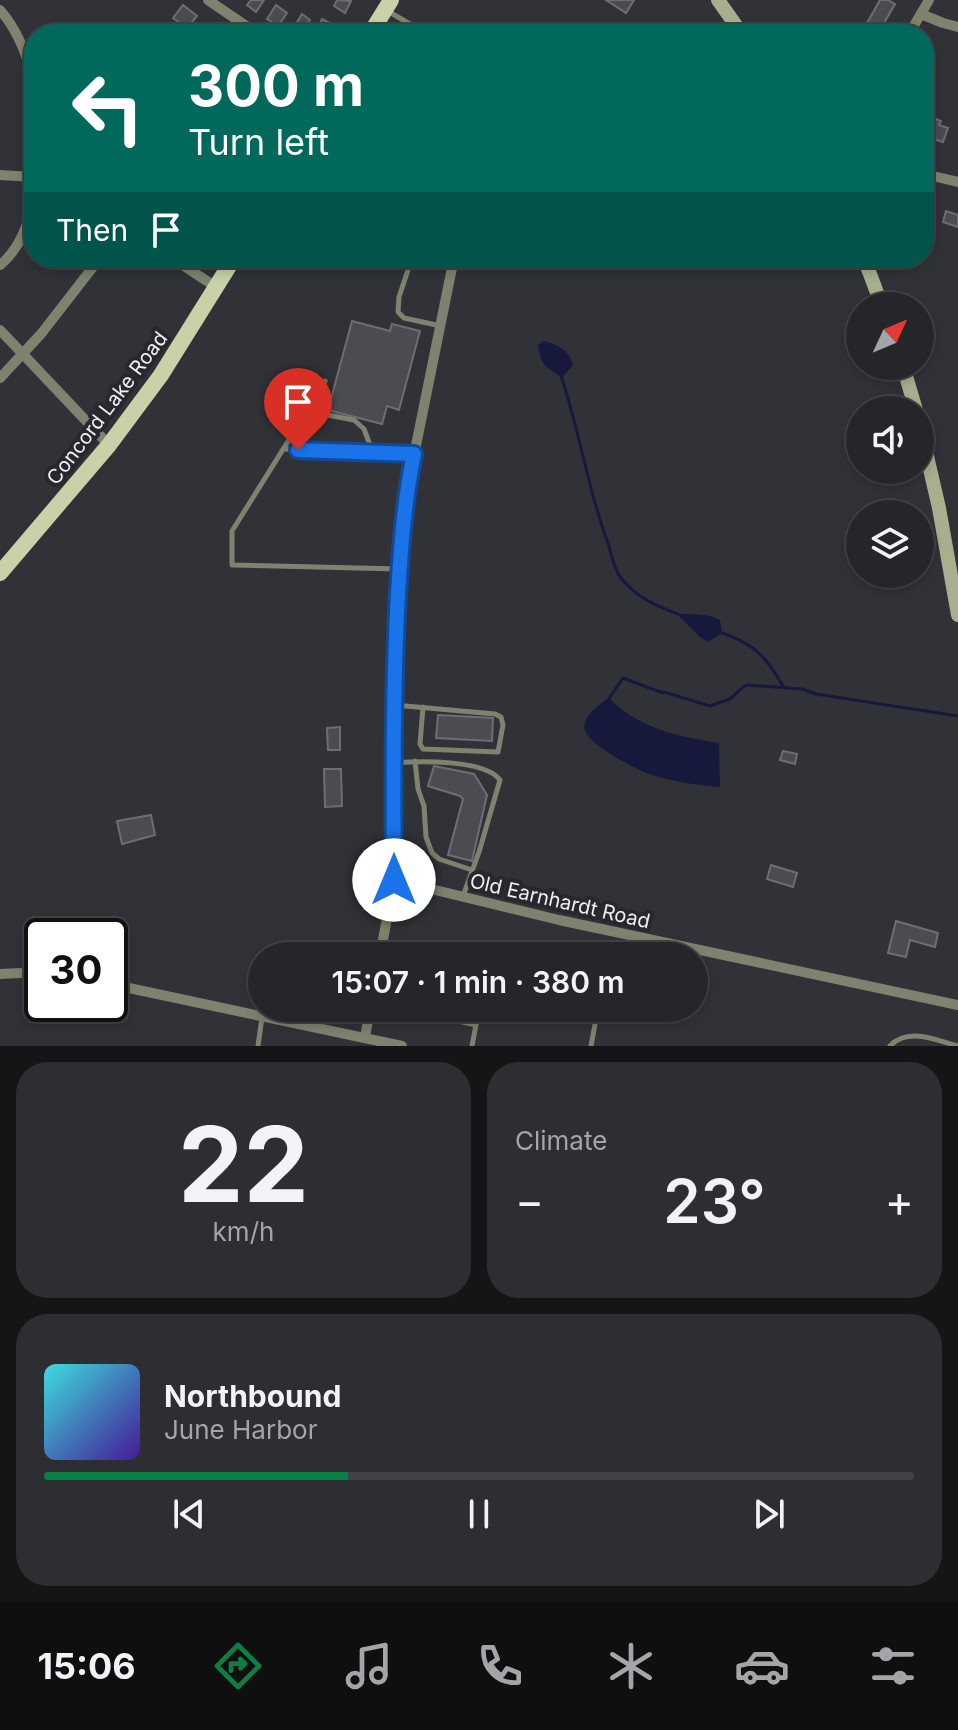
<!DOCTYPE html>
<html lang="en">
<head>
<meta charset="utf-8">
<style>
  :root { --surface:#252629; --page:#2d2e31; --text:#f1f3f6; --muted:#a3a5a8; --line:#424346; --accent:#0b8043 }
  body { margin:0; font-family:Inter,sans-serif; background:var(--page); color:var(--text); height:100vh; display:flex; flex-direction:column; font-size:30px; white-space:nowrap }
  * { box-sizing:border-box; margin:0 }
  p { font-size:26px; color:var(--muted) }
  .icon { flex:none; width:44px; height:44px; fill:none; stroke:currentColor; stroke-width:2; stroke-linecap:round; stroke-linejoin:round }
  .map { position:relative; height:1046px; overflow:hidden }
  .details { display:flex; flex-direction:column; gap:16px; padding:16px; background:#141517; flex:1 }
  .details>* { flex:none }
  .banner { position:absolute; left:24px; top:24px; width:910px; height:244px; border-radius:32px; box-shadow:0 4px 12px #0003,0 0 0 2px var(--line); background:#00695c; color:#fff; overflow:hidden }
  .needle { width:52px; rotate:46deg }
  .fabs { position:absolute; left:846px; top:292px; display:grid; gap:16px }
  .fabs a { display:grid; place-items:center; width:88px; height:88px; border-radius:50%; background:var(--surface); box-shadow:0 4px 12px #0003,0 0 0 2px var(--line); font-size:40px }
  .speed { position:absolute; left:24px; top:918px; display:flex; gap:16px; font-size:40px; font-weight:700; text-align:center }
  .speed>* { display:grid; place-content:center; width:104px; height:104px; border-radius:50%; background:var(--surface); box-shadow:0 4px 12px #0003,0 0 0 2px var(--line); line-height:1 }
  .speed .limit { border:4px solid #111; border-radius:12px; background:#fff; color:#111 }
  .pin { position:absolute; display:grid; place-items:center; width:68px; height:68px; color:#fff; margin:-82px -34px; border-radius:50% 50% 50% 0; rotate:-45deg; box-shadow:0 0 8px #0007 }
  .pin .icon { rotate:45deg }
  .me { position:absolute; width:88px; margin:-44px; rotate:0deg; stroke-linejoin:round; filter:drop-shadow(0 0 6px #0008) }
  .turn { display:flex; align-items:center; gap:28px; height:168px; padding:0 32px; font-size:36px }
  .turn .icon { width:104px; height:104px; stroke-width:2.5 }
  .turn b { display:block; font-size:56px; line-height:68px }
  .then { display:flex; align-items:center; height:76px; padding:0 32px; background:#0003; gap:16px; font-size:30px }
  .big { font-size:60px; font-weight:600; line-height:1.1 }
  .details .card { flex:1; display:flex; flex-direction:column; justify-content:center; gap:12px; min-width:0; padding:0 28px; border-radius:32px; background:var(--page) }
  .details .dial { align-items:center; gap:0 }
  .dial b { font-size:104px; line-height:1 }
  .song { display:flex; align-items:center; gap:24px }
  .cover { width:96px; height:96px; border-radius:12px; background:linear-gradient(135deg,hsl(180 70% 55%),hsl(260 70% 35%)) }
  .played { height:8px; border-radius:4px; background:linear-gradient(90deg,var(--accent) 35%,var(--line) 35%) }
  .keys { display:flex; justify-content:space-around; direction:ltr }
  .heat { display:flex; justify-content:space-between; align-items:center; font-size:44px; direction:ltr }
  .details .tiles { flex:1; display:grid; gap:16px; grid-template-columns:1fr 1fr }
  .card:last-child { grid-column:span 2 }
  .trip { position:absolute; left:248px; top:942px; width:460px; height:80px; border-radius:40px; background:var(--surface); box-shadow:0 4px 12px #0003,0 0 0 2px var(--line); font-weight:600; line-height:80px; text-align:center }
  .tab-bar { display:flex; height:128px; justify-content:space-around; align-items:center; background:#0f0f10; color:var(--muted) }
  .tab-bar .icon { width:56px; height:56px }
  .tab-bar .selected { color:var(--accent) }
  .tab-bar b { font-size:36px; color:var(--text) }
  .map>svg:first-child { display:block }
  .water { fill:#17193c }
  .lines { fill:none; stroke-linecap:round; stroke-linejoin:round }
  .stream { stroke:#17193c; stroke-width:3 }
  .building { fill:#4b4c51; stroke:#6d6e73; stroke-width:2 }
  .lane { stroke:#7e826e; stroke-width:5 }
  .street { stroke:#7e826e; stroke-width:10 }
  .secondary { stroke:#a8af8f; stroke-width:14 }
  .primary { stroke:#c9d1a9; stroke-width:16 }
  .route-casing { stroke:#114b97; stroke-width:20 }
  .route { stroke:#1a73e8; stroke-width:14 }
  .labels { text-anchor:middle; stroke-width:8; stroke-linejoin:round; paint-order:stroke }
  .street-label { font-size:20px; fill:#efeff2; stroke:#27282d }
</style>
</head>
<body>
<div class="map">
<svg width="958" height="1046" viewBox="0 0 958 1046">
  <rect width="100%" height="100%" fill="#313237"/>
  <!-- water -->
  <g class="water">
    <path d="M543 341C557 344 570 350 573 365L562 378C546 365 542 369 538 345Z"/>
    <path d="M677 614C692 614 707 613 720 620L722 633 708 642 701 638Z"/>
    <path d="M609 698C638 728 679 737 719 743L720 787C697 785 674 782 652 775 637 771 590 745 585 731 580 719 600 703 609 698Z"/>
  </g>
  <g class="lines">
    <!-- stream -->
    <g class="stream">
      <path d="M561 376C580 431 587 488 608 543 612 555 613 568 621 578 636 597 656 606 678 614"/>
      <path d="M722 633C755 644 766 657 783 686"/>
      <path d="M608 700 623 678 663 693 664 692 710 706 730 699 743 687 747 685 802 689 816 694 958 716"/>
    </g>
  </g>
  <!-- building -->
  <g class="building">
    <path d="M251 0H264L256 12 247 5Z"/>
    <path d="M337 0 351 1 345 13 334 6Z"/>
    <path d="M606 0H634L626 13Z"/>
    <path d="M880 0H888L895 4 880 30 867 23Z"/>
    <path d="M183 5 197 16 187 28 173 18Z"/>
    <path d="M276 5 287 13 278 26 267 19Z"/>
    <path d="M302 14 310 20 304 29 296 24Z"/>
    <path d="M322 19 339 28 336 34H324L316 30Z"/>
    <path d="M931 117 941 121 939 125 948 128 943 142 924 136V121L929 123Z"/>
    <path d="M946 211 958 215V227L943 222Z"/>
    <path d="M352 321 390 331 392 324 420 331 399 410 387 406 382 424 328 410Z"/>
    <path d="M438 715 493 718 492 741 436 738Z"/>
    <path d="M340 727V750H328L327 728Z"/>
    <path d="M783 751 797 754 795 764 780 760Z"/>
    <path d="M434 766 474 774 487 795 472 861 448 855 463 799 460 796 428 786Z"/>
    <path d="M324 769H341L342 806 325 807Z"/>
    <path d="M151 815 155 835 122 844 117 821Z"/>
    <path d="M771 865 797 873 793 887 767 879Z"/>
    <path d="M896 921 938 933 935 947 910 940 906 957 888 953Z"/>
  </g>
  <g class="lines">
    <!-- lane -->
    <g class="lane">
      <path d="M386 10 427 34"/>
      <path d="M412 258 399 297 398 312 404 318 441 326"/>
      <path d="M302 259 320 260 325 258"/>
      <path d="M317 413 325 381"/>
      <path d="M284 449 414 454"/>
      <path d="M373 453 364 429 354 420 317 413 307 416 297 427 232 531V565L400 569"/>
      <path d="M394 705 495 714 501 717 503 725 498 752 423 749 420 744 423 707"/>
      <path d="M415 761 418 789 424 806 426 837 432 853 439 859 472 870"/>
      <path d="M393 763C419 761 484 759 500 780L479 852 463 896"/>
      <path d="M463 956 465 948 490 953 489 956"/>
      <path d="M452 1008 449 1019 476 1025 472 1046"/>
      <path d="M476 1025 479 1008"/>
      <path d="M258 1046 262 1017"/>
      <path d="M591 1046 598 1008"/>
      <path d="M890 1046C908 1027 935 1040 958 1046"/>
    </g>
    <!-- street -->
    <g class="street">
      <path d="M208 0 258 34"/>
      <path d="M0 10C17 29 28 58 34 83"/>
      <path d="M921 14 943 23 958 27"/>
      <path d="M909 34 929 0"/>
      <path d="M924 174 958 182"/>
      <path d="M0 175 34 177"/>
      <path d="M172 258 216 287"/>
      <path d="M454 258 411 470 400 554 394 705V880L559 920 958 1005"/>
      <path d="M0 265C21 248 29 222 34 196"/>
      <path d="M0 330 109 445"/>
      <path d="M0 378 41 334 100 258"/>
      <path d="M380 956 394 880"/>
      <path d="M0 974 42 972"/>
      <path d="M110 984 402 1046"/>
      <path d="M365 1038 370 1008"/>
    </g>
    <!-- secondary -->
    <g class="secondary">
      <path d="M718 0 742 34"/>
      <path d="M864 258 882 306"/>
      <path d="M903 366 916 410"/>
      <path d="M920 426 939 508 958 615"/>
    </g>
    <!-- primary -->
    <g class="primary">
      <path d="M370 34 391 0"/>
      <path d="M0 573 109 445 161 375 234 258"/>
    </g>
  </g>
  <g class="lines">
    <defs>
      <path id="route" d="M298 450 414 454C403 506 400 559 397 612 393 701 393 791 394 880"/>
    </defs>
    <!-- route casing -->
    <use href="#route" class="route-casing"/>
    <!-- route -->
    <use href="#route" class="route"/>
  </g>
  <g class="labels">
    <!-- street labels -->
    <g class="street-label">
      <text transform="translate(107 408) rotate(-53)" y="7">Concord Lake Road</text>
      <text transform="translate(560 901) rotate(13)" y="7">Old Earnhardt Road</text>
    </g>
  </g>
</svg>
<div class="fabs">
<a><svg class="needle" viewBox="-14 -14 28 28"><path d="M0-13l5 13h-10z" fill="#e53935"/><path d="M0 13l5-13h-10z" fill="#a3a5a8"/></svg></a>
<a><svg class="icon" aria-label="sound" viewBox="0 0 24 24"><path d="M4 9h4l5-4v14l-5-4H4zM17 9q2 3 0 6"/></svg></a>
<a><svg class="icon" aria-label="layers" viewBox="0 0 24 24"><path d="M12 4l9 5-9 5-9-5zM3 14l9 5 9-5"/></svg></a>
</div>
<div class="speed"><div class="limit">30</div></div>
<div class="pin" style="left:298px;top:450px;background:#d93025"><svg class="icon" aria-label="arrive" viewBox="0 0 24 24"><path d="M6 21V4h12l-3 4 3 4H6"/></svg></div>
<svg class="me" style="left:394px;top:880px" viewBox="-20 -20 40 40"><circle r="19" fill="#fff"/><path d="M0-13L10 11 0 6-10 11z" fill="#1a73e8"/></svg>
<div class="trip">15:07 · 1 min · 380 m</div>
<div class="banner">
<div class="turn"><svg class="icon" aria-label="left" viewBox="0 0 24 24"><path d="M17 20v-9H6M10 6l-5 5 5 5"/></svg><div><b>300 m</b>Turn left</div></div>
<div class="then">Then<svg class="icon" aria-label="arrive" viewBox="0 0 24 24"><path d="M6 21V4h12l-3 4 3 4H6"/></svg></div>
</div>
</div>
<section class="details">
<div class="tiles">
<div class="card dial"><b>22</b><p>km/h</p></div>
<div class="card"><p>Climate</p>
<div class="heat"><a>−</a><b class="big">23°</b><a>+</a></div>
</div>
<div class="card">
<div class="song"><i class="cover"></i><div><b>Northbound</b><p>June Harbor</p></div></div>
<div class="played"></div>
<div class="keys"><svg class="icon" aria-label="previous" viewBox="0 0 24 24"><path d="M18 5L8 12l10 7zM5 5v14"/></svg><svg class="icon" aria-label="pause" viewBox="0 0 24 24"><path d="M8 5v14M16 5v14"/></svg><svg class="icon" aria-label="next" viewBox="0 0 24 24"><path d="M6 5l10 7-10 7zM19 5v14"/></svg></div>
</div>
</div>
</section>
<nav class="tab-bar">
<b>15:06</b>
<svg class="icon selected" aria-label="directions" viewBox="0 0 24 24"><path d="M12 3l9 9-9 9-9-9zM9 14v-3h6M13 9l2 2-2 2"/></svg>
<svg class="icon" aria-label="music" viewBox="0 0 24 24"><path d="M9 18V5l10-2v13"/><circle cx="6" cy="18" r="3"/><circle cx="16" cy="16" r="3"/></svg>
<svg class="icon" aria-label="phone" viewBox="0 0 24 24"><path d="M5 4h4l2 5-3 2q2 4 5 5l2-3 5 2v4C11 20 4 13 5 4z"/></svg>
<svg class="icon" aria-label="climate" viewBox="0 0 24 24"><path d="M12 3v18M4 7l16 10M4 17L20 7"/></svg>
<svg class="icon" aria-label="car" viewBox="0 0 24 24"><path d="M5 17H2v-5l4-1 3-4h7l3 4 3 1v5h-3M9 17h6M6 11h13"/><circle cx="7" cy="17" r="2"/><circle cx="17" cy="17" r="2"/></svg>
<svg class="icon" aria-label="filters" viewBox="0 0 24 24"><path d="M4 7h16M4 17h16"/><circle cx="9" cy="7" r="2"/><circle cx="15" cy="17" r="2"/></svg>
</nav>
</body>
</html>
